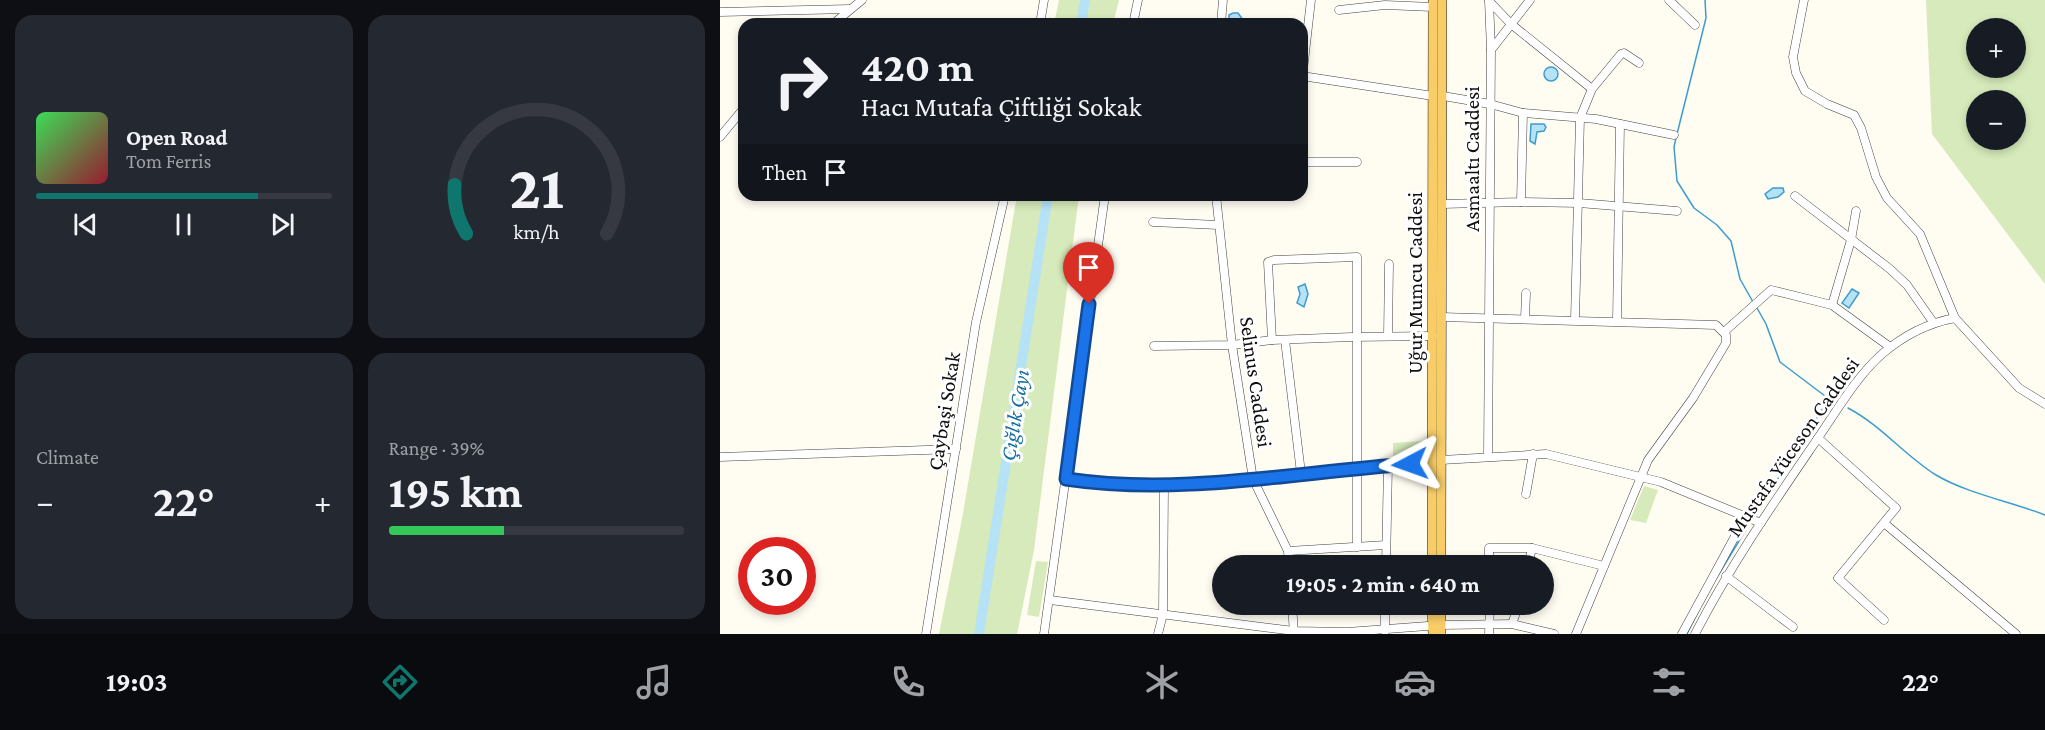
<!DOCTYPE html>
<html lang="en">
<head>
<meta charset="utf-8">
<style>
  :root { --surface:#171b24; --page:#242831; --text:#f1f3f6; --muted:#9ea1a6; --line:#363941; --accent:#0f766e }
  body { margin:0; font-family:"Crimson Pro",serif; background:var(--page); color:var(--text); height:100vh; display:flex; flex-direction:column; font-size:22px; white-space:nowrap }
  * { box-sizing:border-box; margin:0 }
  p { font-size:20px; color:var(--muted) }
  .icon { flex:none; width:33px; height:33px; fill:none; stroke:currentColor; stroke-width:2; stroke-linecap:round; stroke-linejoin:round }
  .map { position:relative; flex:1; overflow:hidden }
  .panel { display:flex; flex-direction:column; gap:15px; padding:15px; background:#0d0f14; width:720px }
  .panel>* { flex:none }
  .banner { position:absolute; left:18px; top:18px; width:570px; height:183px; border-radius:18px; box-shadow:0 3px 9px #0003; background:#171b24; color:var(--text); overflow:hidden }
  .fabs { position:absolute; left:1246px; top:18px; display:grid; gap:12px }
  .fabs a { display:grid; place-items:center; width:60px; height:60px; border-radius:50%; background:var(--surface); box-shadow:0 3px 9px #0003; font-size:30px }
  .speed { position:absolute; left:18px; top:537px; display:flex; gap:12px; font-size:30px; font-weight:700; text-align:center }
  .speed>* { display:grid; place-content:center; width:78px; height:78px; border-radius:50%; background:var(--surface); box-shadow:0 3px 9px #0003; line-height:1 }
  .speed .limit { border:9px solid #d22; background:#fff; color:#111 }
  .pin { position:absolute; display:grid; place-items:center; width:51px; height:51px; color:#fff; margin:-62px -26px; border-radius:50% 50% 50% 0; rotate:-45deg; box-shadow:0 0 6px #0007 }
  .pin .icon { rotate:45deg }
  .me { position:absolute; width:66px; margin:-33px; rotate:266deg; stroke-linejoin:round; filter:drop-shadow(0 0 4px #0008) }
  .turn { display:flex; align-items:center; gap:21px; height:126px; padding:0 24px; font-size:27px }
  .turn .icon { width:78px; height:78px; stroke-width:2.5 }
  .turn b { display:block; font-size:42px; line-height:51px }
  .then { display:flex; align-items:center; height:57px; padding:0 24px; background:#0003; gap:12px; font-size:22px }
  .big { font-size:45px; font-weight:700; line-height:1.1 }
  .panel .tile { flex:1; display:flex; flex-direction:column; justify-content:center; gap:9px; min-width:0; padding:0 21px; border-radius:18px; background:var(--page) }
  .panel .dial { align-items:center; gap:0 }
  .dial svg { height:156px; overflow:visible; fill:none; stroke:var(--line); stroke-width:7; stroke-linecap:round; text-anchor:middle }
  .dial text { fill:var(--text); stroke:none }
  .song { display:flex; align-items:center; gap:18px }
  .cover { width:72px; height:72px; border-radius:9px; background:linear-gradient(135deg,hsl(130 70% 55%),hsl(350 70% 35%)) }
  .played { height:6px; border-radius:3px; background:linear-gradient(90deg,var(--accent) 75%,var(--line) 75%) }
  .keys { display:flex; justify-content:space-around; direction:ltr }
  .heat { display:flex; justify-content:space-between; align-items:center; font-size:33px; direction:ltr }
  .charge { height:9px; border-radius:4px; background:linear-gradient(90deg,#34c759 39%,var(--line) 0) }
  .panel .tiles { flex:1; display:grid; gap:15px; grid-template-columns:repeat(2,1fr) }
  .trip { position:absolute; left:492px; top:555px; width:342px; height:60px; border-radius:30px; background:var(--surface); box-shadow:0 3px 9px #0003; font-weight:700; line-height:60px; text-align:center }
  .menu { display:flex; height:96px; justify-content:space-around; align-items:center; background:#090b0e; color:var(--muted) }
  .menu .icon { width:42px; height:42px }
  .menu .active { color:var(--accent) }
  .menu b { font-size:27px; color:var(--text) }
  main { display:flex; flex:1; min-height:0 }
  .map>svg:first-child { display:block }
  .green { fill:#d6eabb; fill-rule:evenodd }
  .water { fill:#b6e2f6; stroke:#3d9dce; stroke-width:1.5 }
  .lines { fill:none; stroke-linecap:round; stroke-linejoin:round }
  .stream { stroke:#3d9dce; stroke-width:1.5 }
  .river { stroke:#b6e2f6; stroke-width:10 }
  .minor-casing { stroke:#424242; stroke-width:9 }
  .major-casing { stroke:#202020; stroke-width:10 }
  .minor { stroke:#fff; stroke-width:8 }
  .major { stroke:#f8cd68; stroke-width:9 }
  .route-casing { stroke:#114b97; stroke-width:15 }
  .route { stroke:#1a73e8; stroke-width:10 }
  .labels { text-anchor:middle; stroke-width:6; stroke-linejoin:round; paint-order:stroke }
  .street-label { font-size:21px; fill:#0f0f0f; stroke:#fff }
  .water-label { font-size:22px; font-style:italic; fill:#176ea3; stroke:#fff }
</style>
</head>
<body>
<main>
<section class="panel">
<div class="tiles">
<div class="tile">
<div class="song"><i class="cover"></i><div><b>Open Road</b><p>Tom Ferris</p></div></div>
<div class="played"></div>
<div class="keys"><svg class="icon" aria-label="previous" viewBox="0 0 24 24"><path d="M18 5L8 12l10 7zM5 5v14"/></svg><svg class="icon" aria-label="pause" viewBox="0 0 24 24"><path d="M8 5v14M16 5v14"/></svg><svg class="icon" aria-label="next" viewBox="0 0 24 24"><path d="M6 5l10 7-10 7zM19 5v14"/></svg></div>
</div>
<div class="tile dial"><svg viewBox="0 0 100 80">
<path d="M14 69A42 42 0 1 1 86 69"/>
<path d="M14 69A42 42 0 0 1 8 44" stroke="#0f766e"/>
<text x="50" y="56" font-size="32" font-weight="700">21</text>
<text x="50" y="72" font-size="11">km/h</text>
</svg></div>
<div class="tile"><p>Climate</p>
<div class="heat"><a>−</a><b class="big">22°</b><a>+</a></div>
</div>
<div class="tile"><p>Range · 39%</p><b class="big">195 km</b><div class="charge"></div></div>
</div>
</section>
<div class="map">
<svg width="1325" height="634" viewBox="0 0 1325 634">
  <rect width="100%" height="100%" fill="#fffcf2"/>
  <!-- green -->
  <g class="green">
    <path d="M339 0H399L393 24H334Z"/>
    <path d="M1206 0H1325V284L1212 134ZM1296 28V68H1257V28ZM1257 100H1296V140H1257Z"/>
    <path d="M297 195H359L314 550 297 634H219L242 519Z"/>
    <path d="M702 441 701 459 673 460V443Z"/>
    <path d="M924 486 938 490 926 523 910 520Z"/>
    <path d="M316 561 328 562 319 617 307 615Z"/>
  </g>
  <!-- water -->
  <g class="water">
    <path d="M513 13H518L526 24H509V15Z"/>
    <circle cx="831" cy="74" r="7"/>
    <path d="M811 124H824L826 127 824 131 817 132 815 144 810 141Z"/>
    <path d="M1053 188H1063L1064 192 1058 197 1048 199 1045 194Z"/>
    <path d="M585 284 588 294 584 307 577 303 580 294 578 287Z"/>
    <path d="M1132 289 1139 293 1129 308 1122 303Z"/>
  </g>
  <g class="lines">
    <!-- stream -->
    <g class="stream">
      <path d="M957 134 986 18 985 0"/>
      <path d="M956 138 954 147 957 181 974 208 997 225 1011 241 1020 279 1033 302"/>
      <path d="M1128 408C1162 426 1184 455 1216 475 1246 493 1292 502 1325 515"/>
      <path d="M1034 516 1109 399 1060 362 1046 324 1037 308"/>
      <path d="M997 577 1030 523"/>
      <path d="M967 634 980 608"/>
    </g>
    <!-- river -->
    <g class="river">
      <path d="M361 24 365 0"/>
      <path d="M259 634 328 195"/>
    </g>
    <defs>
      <g id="minor">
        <path d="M949 0 975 25"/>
        <path d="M1084 0 1073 57 1076 73 1085 91 1107 104 1134 115 1141 128 1156 177 1167 198 1200 234 1235 318 1299 388 1325 404"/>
        <path d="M769 1 791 24 872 89 860 118 855 320"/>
        <path d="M619 10 665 5 713 7"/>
        <path d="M0 12 130 9"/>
        <path d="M113 24 142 0"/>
        <path d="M320 24 324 0"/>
        <path d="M413 24 418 0"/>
        <path d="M501 24 503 0"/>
        <path d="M771 50 810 0"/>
        <path d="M582 76 713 96"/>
        <path d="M582 79 591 0"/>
        <path d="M872 89 901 54 904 53 919 63"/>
        <path d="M723 96 770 104 803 113 876 119 954 135"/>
        <path d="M0 137 24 108"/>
        <path d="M582 162H637"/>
        <path d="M496 195 512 345 533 479 568 551 569 566"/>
        <path d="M1075 196 1170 269 1187 285 1213 322"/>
        <path d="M801 202 859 203 957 211"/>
        <path d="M722 204 801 202 803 113"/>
        <path d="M433 222 498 225"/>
        <path d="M1112 305 1131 240 1136 211"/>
        <path d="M722 317 996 325 1006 335V343L973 398 928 460 856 634"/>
        <path d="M805 319 806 293"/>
        <path d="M897 321 900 124"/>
        <path d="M1004 332 1051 290 1112 305 1170 347"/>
        <path d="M668 336 669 264"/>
        <path d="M552 340 548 262 554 260 637 257V547"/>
        <path d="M565 340 581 473"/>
        <path d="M434 346 512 345 552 340 632 337 713 336"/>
        <path d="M1098 438 1176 508 1118 578 1164 620"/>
        <path d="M0 457 236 449"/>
        <path d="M768 457 771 50 769 0"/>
        <path d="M721 460 826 454 941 482 1041 523"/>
        <path d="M347 479 391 486 460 485 712 462"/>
        <path d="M806 494 813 454"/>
        <path d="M1164 523 1296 634"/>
        <path d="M568 551 666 545"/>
        <path d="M666 566 668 465"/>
        <path d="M769 566V548H812L884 566"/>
        <path d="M808 566 812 548"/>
        <path d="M1006 576 1073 627"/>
        <path d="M330 600 574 631 627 632 721 625 792 624 834 634"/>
        <path d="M572 604 574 634"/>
        <path d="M792 624 799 604"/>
        <path d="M665 631V604"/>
        <path d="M206 634 256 322 285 195"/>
        <path d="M324 634 385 195"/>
        <path d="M438 634 443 614 444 486"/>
        <path d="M769 634 770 604"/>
        <path d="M962 634 1026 516"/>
        <path d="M975 634C1010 566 1053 504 1096 441 1116 412 1136 377 1162 354 1183 336 1208 323 1235 318"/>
      </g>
      <g id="major">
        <path d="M712 566 713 0"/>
        <path d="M721 566 722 0"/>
        <path d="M712 604 713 634"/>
        <path d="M721 604V634"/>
      </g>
    </defs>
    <!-- minor casing -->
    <use href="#minor" class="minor-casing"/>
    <!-- major casing -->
    <use href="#major" class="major-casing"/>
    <!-- minor -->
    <use href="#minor" class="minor"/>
    <!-- major -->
    <use href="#major" class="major"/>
  </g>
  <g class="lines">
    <defs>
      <path id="route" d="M369 304 346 479C461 496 576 472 690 464"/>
    </defs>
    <!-- route casing -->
    <use href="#route" class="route-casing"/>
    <!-- route -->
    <use href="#route" class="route"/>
  </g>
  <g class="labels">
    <!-- street labels -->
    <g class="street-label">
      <text transform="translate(752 159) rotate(-90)" y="7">Asmaaltı Caddesi</text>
      <text transform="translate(695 283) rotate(-90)" y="7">Uğur Mumcu Caddesi</text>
      <text transform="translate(536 382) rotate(82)" y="7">Selinus Caddesi</text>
      <text transform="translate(224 411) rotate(-81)" y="7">Çaybaşi Sokak</text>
      <text transform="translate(1073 447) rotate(-55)" y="7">Mustafa Yüceson Caddesi</text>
    </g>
    <!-- water labels -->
    <g class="water-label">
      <text transform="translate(294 415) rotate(-81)" y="8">Çığlık Çayı</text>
    </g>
  </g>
</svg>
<div class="fabs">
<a>+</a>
<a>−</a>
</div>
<div class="speed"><div class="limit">30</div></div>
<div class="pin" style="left:369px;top:304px;background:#d93025"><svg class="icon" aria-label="arrive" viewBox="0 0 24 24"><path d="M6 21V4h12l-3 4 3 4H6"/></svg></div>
<svg class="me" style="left:690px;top:464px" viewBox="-20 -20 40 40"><path d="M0-17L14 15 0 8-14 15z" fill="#1a73e8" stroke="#fff" stroke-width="4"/></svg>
<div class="trip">19:05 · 2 min · 640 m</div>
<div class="banner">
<div class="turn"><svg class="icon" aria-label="right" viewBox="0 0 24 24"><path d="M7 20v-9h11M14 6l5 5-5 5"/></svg><div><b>420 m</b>Hacı Mutafa Çiftliği Sokak</div></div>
<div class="then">Then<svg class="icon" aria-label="arrive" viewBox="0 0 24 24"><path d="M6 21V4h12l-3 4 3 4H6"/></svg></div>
</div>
</div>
</main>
<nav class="menu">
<b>19:03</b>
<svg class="icon active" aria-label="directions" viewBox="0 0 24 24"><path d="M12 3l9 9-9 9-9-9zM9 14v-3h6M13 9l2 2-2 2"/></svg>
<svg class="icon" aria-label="music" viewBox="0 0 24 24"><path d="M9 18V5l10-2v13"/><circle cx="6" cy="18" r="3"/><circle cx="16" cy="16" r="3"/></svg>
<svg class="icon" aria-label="phone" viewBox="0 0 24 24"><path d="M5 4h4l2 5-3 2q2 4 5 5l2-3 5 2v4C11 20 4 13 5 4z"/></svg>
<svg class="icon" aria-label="climate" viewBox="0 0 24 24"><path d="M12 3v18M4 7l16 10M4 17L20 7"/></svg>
<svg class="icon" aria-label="car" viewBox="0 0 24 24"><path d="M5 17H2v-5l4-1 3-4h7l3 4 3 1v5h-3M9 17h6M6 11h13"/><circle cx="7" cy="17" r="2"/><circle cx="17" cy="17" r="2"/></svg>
<svg class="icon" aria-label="filters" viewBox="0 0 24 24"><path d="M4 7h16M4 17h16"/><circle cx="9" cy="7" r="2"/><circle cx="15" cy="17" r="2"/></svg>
<b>22°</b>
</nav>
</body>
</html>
